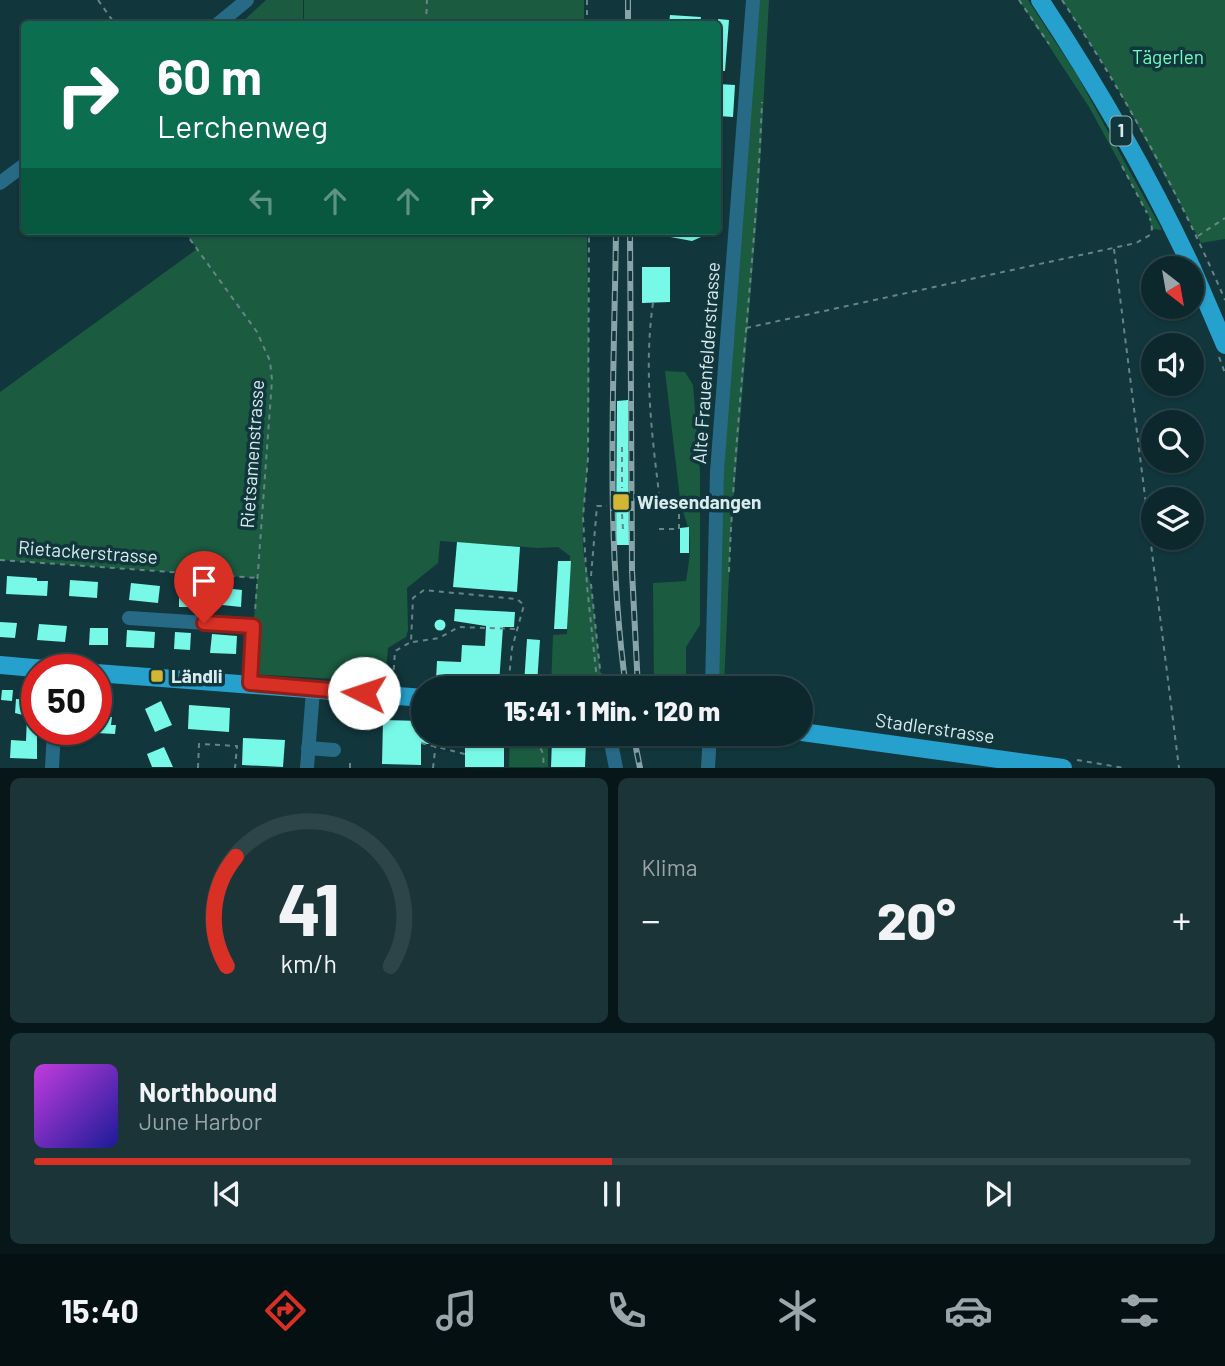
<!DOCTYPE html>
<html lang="de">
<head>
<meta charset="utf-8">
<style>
  :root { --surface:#0d282c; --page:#1b3438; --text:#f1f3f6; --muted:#9aa6a9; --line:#2d4448; --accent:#d93025 }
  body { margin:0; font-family:Barlow,sans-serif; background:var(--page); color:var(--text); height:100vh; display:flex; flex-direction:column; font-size:26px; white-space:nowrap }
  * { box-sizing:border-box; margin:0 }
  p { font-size:23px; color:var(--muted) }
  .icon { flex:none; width:38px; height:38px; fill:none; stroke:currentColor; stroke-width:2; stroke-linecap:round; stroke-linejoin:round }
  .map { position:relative; height:768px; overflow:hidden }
  .drawer { display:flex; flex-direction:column; gap:10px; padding:10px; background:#071618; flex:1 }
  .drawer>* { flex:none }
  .hud { position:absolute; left:21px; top:21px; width:700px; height:214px; border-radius:7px; box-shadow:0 2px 5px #0004,0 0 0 2px var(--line); background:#0b6e4f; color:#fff; overflow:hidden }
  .needle { width:46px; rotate:149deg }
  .buttons { position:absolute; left:1141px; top:256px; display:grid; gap:14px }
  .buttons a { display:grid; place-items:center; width:63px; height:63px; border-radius:50%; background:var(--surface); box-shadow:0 2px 5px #0004,0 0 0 2px var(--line); font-size:35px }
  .speed { position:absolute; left:21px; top:654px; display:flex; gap:14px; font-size:35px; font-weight:700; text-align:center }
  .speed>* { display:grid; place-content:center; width:91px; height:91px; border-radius:50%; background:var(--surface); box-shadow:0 2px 5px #0004,0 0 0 2px var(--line); line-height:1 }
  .speed .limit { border:10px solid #d22; background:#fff; color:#111 }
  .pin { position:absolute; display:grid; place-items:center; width:60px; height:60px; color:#fff; margin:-72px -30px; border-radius:50% 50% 50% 0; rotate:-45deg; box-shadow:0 0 7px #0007 }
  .pin .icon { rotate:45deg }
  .me { position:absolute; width:77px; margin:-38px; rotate:274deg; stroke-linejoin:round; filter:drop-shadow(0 0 5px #0008) }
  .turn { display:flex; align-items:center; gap:24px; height:147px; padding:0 21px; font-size:32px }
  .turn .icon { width:91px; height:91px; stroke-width:2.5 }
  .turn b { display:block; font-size:49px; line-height:60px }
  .lanes { display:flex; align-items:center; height:66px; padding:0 21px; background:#0003; justify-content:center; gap:35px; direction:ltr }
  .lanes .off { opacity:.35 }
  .big { font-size:52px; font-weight:800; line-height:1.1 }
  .drawer .card { flex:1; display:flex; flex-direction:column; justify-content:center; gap:10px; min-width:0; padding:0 24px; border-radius:10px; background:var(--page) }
  .drawer .dial { align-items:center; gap:0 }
  .dial svg { height:182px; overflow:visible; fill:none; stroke:var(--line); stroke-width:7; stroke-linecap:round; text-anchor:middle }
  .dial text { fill:var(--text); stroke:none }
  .song { display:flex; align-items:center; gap:21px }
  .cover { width:84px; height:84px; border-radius:10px; background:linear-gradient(135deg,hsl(290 70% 55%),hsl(240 70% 35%)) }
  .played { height:7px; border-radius:4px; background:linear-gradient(90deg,var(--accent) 50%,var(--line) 50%) }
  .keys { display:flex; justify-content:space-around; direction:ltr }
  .heat { display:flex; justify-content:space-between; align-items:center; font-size:38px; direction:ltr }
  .drawer .tiles { flex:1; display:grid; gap:10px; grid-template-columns:1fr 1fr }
  .card:last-child { grid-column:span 2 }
  .trip { position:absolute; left:411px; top:676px; width:402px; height:70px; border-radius:35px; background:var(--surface); box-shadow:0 2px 5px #0004,0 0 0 2px var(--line); font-weight:800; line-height:70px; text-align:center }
  .dock { display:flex; height:112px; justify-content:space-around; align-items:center; background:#051012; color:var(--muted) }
  .dock .icon { width:49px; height:49px }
  .dock .current { color:var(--accent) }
  .dock b { font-size:32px; color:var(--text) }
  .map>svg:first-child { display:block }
  .green { fill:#1b5c41 }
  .building { fill:#78f8e7 }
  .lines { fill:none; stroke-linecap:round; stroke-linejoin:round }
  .path { stroke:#678488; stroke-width:2; stroke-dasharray:5 5; stroke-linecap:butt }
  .minor { stroke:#276a86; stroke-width:14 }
  .major { stroke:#26a0cc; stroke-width:18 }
  .rail-casing { stroke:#89a4a8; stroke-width:6 }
  .rail { stroke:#11363b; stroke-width:3.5; stroke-dasharray:10; stroke-linecap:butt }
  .route-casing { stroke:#8d1f18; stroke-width:18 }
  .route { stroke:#d93025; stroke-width:12 }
  .poi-dot { fill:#d4b635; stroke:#11363b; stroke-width:2.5 }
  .labels { text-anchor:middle; stroke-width:7; stroke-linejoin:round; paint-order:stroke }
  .shield { fill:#11363b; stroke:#9cb5b9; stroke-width:2 }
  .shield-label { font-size:18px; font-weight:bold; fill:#d8ecef }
  .park-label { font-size:19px; fill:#76fcc0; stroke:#11363b }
  .street-label { font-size:19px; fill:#d8ecef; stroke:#11363b }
  .poi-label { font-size:19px; font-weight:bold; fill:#d8ecef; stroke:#11363b; text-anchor:start }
</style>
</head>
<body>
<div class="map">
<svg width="1225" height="768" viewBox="0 0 1225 768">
  <rect width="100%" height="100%" fill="#11363b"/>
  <!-- green -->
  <g class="green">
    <path d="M266 0H303V24H240Z"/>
    <rect x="304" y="0" width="280" height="24"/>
    <path d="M753 0H769L758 203 731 531 724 685 719 679 713 651Z"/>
    <path d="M1019 0H1028L1077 75 1162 230 1152 229 1149 216 1089 107Z"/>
    <path d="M1062 0H1225V239L1201 243 1111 76Z"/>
    <path d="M184 231H587C588 306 590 381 588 456 587 498 575 544 591 584L602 688H581L587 684 576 688H551L553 635 567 634 570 556 558 547 538 548 440 541 438 563 407 588 408 630 406 637 388 648 385 682 250 674 257 578 0 560V392L197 249Z"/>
    <path d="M665 371 685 372 693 385 700 472V625L686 647V688H654L653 583 686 581C691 551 693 535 681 507Z"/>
    <path d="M510 733H548V767H509Z"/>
  </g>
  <!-- building -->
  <g class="building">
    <path d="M670 15 701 17 700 24H669Z"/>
    <path d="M718 19 729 20 725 71H718Z"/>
    <path d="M718 84 735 85 733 117 718 116Z"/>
    <path d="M666 231H715L692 241 665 236Z"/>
    <path d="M642 267H670V302L642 303Z"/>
    <path d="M628 400 629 545H616L617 401Z"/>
    <path d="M689 527V553H680V528Z"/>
    <path d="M457 542 520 547 517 592 453 587Z"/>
    <path d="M558 561H571L567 629H554Z"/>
    <path d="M7 576 37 578V581H48L47 596 6 594Z"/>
    <path d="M70 580 98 582 97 598 69 596Z"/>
    <path d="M131 583 160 586 158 603 129 600Z"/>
    <path d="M179 587H194L193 607H179Z"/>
    <path d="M215 587 242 590 241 607 213 604Z"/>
    <path d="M455 609 515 612 514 627H503L499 684 436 680 437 661 461 662 462 645 485 646 486 626 454 621Z"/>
    <circle cx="440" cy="625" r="5.5"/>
    <path d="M0 622 17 623 15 638 0 637Z"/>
    <path d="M39 624 67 626 65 642 37 640Z"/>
    <path d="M90 628H108V645H89Z"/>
    <path d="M127 630 155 632 154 648 126 647Z"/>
    <path d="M175 632 191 633 190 650 174 649Z"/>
    <path d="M212 634 237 636 236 654 210 653Z"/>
    <path d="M527 639 540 640 537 684H524Z"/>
    <path d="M2 690H13L12 701 1 700Z"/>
    <path d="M16 699 37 700V759L10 758 11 740 26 741 27 716 15 713Z"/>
    <path d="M161 701 172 725 155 732 145 709Z"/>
    <path d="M189 705 230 708 229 732 188 729Z"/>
    <path d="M96 716 112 717 111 725H116L115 734 96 733Z"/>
    <path d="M383 720 422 721V733H504V767H465V744H421V765L382 764Z"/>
    <path d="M564 734H575V740L586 741 585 767H551L552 740H564Z"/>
    <path d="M243 738 285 740 283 767 242 765Z"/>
    <path d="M164 747 173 767H152L147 754Z"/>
  </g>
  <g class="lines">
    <!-- path -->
    <g class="path">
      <path d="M98 0 115 24"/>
      <path d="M587 0V24"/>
      <path d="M1019 0 1049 44"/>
      <path d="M1062 0C1125 95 1180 195 1225 300"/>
      <path d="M426 24 427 0"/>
      <path d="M1122 166 1147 213"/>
      <path d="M184 231 257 332 270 361 272 380 255 612"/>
      <path d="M1198 236 1225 218"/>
      <path d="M1114 249 1179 768"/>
      <path d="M653 303C644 365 651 430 659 493"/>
      <path d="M746 328 1136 243 1150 235 1152 229 1150 218"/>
      <path d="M1219 357 1225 373"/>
      <path d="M622 447V488"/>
      <path d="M693 505H703"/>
      <path d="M622 514 623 529"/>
      <path d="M659 529H679V514"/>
      <path d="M0 560 257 578"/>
      <path d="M729 572C735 415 756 259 762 102"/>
      <path d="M591 576 597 506H607"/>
      <path d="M591 584 602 688"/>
      <path d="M413 642 439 638 459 627 516 629"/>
      <path d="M393 680 395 651 411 642 413 598 424 590 517 599 524 605 512 648 508 688"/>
      <path d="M585 688 593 680 596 671 587 586 583 517 588 458 589 231"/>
      <path d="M515 733C532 746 546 739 543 768"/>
      <path d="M591 733 597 740"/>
      <path d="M421 743 465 754"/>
      <path d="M1077 760 1124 768"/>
      <path d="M198 768 199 744 237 746 235 768"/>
      <path d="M350 768V763"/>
      <path d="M433 768 437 733"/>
    </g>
    <!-- minor -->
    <g class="minor">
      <path d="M218 24 247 0"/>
      <path d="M0 183 24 165"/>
      <path d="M129 618 253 626 250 683"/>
      <path d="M712 688 717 472 753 0"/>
      <path d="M609 733 616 768"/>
      <path d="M308 748 334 750"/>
      <path d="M52 768 54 730"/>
      <path d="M307 768 313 690"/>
      <path d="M708 768 710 733"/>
    </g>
    <!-- major -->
    <g class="major">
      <path d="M1040 0C1097 86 1148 174 1192 268"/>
      <path d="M1192 268 1225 345"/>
      <path d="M0 665 57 670"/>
      <path d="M96 673 424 698"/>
      <path d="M802 732 1063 768"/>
    </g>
    <defs>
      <g id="rail">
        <path d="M628 0V24"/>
        <path d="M616 231C614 383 605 537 626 688"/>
        <path d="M630 231 632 571 638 688"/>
        <path d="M633 733 640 768"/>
      </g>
    </defs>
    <!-- rail casing -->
    <use href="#rail" class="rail-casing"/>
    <!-- rail -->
    <use href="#rail" class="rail"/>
  </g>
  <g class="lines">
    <defs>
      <path id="route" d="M204 623 253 626 250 683 364 693"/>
    </defs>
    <!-- route casing -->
    <use href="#route" class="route-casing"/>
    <!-- route -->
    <use href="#route" class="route"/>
  </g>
  <!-- markers -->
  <g class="poi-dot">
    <rect x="612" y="493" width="18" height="18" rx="3.5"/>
    <rect x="150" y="669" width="14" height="14" rx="3.5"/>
  </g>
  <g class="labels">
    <!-- shield labels -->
    <rect class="shield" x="1110.5" y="116.5" width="21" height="29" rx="5"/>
    <g class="shield-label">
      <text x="1121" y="137">1</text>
    </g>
    <!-- park labels -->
    <g class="park-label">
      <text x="1168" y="64">Tägerlen</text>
    </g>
    <!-- street labels -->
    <g class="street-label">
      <text transform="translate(706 363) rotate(-86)" y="7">Alte Frauenfelderstrasse</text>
      <text transform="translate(252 454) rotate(-86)" y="7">Rietsamenstrasse</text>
      <text transform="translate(88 552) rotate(4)" y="7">Rietackerstrasse</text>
      <text transform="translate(935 728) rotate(8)" y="7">Stadlerstrasse</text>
    </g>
    <!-- poi labels -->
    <g class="poi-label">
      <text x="637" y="509">Wiesendangen</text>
      <text x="171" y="683">Ländli</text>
    </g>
  </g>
</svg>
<div class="buttons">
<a><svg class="needle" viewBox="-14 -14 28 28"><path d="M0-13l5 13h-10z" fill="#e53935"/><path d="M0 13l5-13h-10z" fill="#9aa6a9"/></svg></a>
<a><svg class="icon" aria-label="sound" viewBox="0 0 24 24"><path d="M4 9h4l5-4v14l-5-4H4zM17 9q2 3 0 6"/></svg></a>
<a><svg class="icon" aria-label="search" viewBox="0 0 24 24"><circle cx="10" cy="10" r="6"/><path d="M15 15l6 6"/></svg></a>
<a><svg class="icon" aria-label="layers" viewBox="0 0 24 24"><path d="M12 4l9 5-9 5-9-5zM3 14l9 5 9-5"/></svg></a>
</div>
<div class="speed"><div class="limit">50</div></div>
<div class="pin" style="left:204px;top:623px;background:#d93025"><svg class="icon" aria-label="arrive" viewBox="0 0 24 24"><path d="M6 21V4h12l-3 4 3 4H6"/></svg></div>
<svg class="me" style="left:364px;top:693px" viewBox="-20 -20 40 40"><circle r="19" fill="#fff"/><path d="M0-13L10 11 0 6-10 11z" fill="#d93025"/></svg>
<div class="trip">15:41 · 1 Min. · 120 m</div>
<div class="hud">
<div class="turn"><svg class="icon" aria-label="right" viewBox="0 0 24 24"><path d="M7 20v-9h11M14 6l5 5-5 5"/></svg><div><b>60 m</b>Lerchenweg</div></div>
<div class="lanes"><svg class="icon off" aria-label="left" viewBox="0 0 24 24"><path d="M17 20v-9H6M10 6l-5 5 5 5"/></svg><svg class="icon off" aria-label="ahead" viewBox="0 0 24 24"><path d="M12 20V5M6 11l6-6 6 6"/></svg><svg class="icon off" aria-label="ahead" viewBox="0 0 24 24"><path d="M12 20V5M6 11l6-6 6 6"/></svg><svg class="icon" aria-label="right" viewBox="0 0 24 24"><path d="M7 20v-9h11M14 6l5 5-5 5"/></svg></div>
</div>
</div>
<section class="drawer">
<div class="tiles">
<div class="card dial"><svg viewBox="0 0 100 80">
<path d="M14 69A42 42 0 1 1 86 69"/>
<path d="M14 69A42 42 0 0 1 18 21" stroke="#d93025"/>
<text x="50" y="56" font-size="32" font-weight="700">41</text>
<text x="50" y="72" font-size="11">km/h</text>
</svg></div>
<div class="card"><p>Klima</p>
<div class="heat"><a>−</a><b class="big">20°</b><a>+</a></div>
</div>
<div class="card">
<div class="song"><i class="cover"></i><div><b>Northbound</b><p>June Harbor</p></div></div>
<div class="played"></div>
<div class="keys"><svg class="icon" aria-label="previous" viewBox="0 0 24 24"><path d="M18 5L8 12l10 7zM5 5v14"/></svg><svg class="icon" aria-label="pause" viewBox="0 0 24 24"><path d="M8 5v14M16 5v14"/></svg><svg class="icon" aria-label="next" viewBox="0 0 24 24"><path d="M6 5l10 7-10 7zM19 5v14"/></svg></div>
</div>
</div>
</section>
<nav class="dock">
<b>15:40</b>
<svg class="icon current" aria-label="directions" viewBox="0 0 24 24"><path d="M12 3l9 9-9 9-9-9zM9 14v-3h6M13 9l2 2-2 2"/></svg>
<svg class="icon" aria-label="music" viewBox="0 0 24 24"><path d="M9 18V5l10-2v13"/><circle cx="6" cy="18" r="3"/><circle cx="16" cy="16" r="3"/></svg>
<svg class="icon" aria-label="phone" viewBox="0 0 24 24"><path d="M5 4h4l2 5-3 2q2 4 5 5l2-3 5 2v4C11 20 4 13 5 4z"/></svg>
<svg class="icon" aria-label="climate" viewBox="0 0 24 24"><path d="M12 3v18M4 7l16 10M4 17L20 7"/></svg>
<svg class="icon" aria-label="car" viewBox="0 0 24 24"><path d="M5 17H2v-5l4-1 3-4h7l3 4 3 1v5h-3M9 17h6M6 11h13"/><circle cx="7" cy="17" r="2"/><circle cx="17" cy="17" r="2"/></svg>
<svg class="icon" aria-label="filters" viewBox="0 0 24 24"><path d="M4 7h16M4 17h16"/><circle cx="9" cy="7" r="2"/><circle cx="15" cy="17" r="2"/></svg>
</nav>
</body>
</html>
